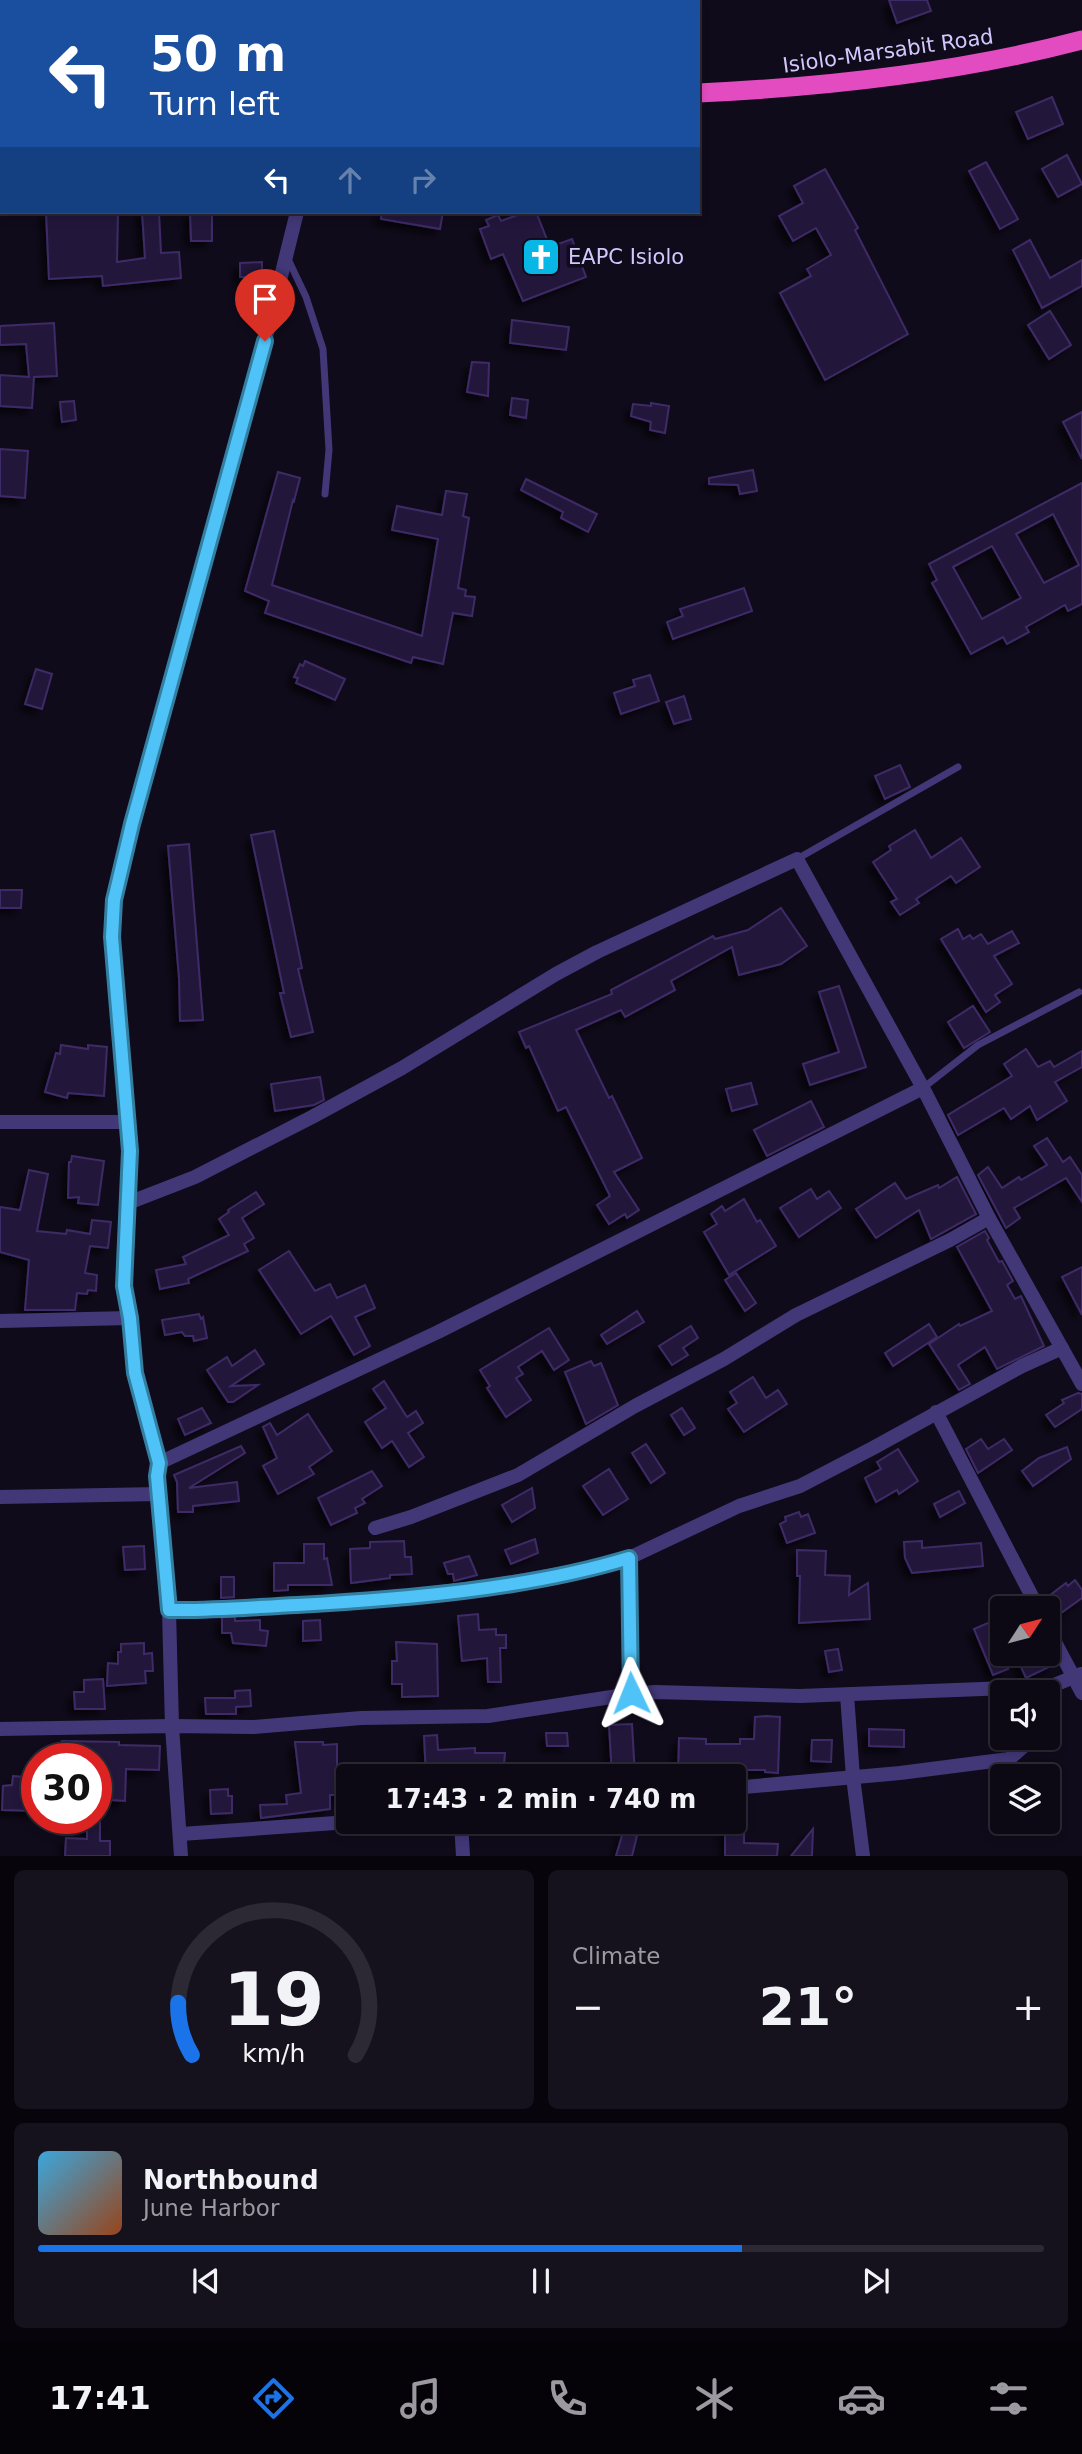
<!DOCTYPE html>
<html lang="en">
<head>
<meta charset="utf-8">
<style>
  :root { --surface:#0c0814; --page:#15111d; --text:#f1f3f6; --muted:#9a9aa0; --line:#2c2934; --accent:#1a73e8 }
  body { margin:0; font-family:"DejaVu Sans",sans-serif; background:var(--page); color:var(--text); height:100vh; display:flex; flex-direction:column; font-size:26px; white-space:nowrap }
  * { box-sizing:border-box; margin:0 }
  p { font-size:23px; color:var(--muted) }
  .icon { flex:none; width:38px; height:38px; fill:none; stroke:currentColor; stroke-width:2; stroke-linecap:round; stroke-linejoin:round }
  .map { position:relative; height:1856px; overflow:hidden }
  .side { display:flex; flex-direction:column; gap:14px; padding:14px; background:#07040b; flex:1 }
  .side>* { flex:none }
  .banner { position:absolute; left:0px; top:0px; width:700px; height:214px; box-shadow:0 4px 10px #0003,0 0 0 2px var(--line); background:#1a4fa0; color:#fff; overflow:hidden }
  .needle { width:46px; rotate:54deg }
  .fabs { position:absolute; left:990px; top:1596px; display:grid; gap:14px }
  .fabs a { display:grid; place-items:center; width:70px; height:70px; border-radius:7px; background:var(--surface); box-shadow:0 4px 10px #0003,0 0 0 2px var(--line); font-size:35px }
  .speed { position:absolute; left:21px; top:1743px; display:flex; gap:14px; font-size:35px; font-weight:700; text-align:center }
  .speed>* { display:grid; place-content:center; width:91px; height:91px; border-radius:50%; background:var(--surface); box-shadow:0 4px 10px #0003,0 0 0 2px var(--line); line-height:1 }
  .speed .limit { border:10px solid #d22; background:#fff; color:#111 }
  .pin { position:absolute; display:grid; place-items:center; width:60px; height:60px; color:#fff; margin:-72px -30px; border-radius:50% 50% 50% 0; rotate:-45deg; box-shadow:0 0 7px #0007 }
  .pin .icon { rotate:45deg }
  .me { position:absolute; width:77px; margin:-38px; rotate:358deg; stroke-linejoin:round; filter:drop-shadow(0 0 5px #0008) }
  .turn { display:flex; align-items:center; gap:24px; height:147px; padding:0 35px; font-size:32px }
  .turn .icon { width:91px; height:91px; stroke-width:2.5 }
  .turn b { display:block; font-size:49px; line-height:60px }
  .lanes { display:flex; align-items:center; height:66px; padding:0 35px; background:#0003; justify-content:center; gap:35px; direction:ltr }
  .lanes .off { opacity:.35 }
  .big { font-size:52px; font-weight:700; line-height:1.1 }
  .side .widget { flex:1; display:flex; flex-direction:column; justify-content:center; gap:10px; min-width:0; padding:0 24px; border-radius:10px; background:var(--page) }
  .side .dial { align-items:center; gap:0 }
  .dial svg { height:182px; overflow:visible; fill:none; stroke:var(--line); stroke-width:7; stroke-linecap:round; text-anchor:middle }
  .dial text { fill:var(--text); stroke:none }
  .song { display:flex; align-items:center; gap:21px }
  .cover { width:84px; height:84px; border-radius:10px; background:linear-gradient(135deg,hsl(200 70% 55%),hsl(20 70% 35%)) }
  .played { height:7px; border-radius:4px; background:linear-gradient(90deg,var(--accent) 70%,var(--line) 70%) }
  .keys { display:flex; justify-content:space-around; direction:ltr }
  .heat { display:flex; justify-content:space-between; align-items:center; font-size:38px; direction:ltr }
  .side .tiles { flex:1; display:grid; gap:14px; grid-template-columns:1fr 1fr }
  .widget:last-child { grid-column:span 2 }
  .trip { position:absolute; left:336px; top:1764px; width:410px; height:70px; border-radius:7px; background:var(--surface); box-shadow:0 4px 10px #0003,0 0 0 2px var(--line); font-weight:700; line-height:70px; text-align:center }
  .menu { display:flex; height:112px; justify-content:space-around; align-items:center; background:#050308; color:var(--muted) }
  .menu .icon { width:49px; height:49px }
  .menu .on { color:var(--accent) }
  .menu b { font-size:32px; color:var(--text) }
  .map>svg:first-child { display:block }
  .building { fill:#23183b; stroke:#3e2b66; stroke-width:2; fill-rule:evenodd; filter:url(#shadow) }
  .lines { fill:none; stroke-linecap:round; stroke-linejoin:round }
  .service { stroke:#423878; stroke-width:7 }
  .minor { stroke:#423878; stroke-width:14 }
  .trunk { stroke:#e34cc0; stroke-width:19 }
  .route-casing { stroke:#337fa1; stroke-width:18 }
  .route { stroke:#4fc3f7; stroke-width:12 }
  .labels { text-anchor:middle; stroke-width:7; stroke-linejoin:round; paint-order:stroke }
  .street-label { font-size:21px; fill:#d3c7fd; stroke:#100b1b }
  .poi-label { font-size:21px; fill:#d3c7fd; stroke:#100b1b; text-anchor:start }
</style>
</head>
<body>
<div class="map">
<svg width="1082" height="1856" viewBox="0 0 1082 1856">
  <defs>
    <filter id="shadow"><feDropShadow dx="-6" dy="6" stdDeviation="3.5" flood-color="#0009"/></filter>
  </defs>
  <rect width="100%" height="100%" fill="#100b1b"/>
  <!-- building -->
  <g class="building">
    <path d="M889 0H927L931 11 897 23Z"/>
    <path d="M1052 97 1063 124 1028 139 1016 112Z"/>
    <path d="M1067 155 1082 184 1058 197 1042 169Z"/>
    <path d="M986 162 1018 219 1000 229 969 171Z"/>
    <path d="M825 169 858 228 855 230 908 334 825 380 780 293 811 276 807 269 831 255 816 228 793 241 779 216 803 203 794 186Z"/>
    <path d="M46 212H118L117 262 145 258 142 212H159L161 253 179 252 181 278 103 286 102 276 49 279Z"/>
    <path d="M190 212H212V241H191Z"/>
    <path d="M382 212H443L440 229 381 219Z"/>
    <path d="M526 212H536L550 247 572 239 586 277 523 301 503 254 491 259 480 229 489 226 486 220 498 215 501 221Z"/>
    <path d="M1030 240 1050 278 1082 260V286L1042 308 1013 250Z"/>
    <path d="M262 262V277H240V263Z"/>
    <path d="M1050 311 1071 345 1049 359 1028 325Z"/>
    <path d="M512 320 569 327 566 350 510 343Z"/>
    <path d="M54 323 57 376 34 377 32 408 0 406V375L29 377 26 344 0 345V326Z"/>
    <path d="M472 362 489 363 488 396 467 392Z"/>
    <path d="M512 398 528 400 526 418 510 415Z"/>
    <path d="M74 401 76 420 62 422 60 402Z"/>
    <path d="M651 403 669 406 665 433 650 430 651 422 631 416 633 404 651 406Z"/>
    <path d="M1082 412V459L1063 422Z"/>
    <path d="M0 449 28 451 25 498 0 496Z"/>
    <path d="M753 470 757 491 740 494 738 485 709 484V478Z"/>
    <path d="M278 472 300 478 294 501 293 500 272 585 422 636 438 539 392 530 397 506 442 515 446 491 467 494 463 516 469 518 458 588 466 590 465 596 475 597 472 616 453 613 443 664 413 657 411 663 265 613 269 601 245 591Z"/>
    <path d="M526 479 597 514 588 532 561 518 563 512 521 490Z"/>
    <path d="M1082 483V604L1068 611 1065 605 1026 627 1029 632 1007 644 1003 637 971 654 932 583 937 580 929 564ZM1053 514 1079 565 1044 583 1016 534ZM992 546 1021 598 982 619 953 567Z"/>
    <path d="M744 588 752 611 673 639 667 622 683 616 680 609Z"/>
    <path d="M305 661 345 679 335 700 296 683 298 678 294 677 300 664 303 666Z"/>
    <path d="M36 669 52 674 42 709 25 704Z"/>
    <path d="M650 675 659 701 621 714 614 693 635 686 633 680Z"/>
    <path d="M684 696 691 719 674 724 666 702Z"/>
    <path d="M900 765 910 787 885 799 875 776Z"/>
    <path d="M915 830 931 858 961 838 980 867 956 883 951 876 916 899 919 903 900 915 891 902 897 899 873 862 891 850 889 846Z"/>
    <path d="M274 831 302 968 298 969 313 1032 291 1037 280 993H284L251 835Z"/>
    <path d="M189 844 203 1020 180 1021 179 978 168 846Z"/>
    <path d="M0 890H22L21 908H0Z"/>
    <path d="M781 908 807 946 781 964 739 975 732 947 671 981 675 990 625 1017 621 1010 576 1030 609 1098 612 1096 642 1158 614 1172 639 1210 627 1218 625 1214 609 1224 597 1205 610 1196 566 1107 558 1111 529 1046 526 1048 519 1032 612 994 611 990 713 936 715 939 748 930Z"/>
    <path d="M958 929 963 939 970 935 973 939 981 934 988 944 1012 931 1019 943 994 956 1012 984 995 995 1000 1002 986 1012 941 939Z"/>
    <path d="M839 986 866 1067 810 1085 803 1064 839 1052 819 992Z"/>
    <path d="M973 1006 990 1032 964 1048 948 1022Z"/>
    <path d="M61 1045 88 1049V1045L107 1047 104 1096 68 1093 67 1098 45 1092 56 1053 60 1054Z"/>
    <path d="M1026 1049 1038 1067 1050 1061 1054 1067 1082 1051V1067L1055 1082 1067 1101 1037 1120 1030 1106 1011 1119 1004 1108 958 1135 948 1115 1012 1076 1004 1064Z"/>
    <path d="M320 1077 324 1100 314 1105 275 1111 271 1084Z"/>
    <path d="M751 1083 757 1104 732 1111 726 1089Z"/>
    <path d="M811 1101 824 1127 767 1156 754 1130Z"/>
    <path d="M1047 1138 1063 1162 1070 1157 1082 1175V1202L1066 1178 1014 1208 1020 1218 1006 1228 978 1175 988 1167 1002 1188 1019 1177 1021 1180 1047 1165 1034 1146Z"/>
    <path d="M72 1156 104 1161 98 1205 78 1203 79 1197 68 1198 69 1162H71Z"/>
    <path d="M29 1170 48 1174 37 1231 66 1234 67 1230 90 1234 92 1220 111 1222 108 1248 90 1246 85 1273 97 1275 96 1291 88 1290 87 1294 77 1293 75 1310H25L29 1260 0 1252V1207L20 1210Z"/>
    <path d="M957 1177 976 1214 931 1239 919 1210 876 1238 856 1209 895 1183 906 1199 938 1185 939 1188Z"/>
    <path d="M811 1189 817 1199 829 1191 841 1208 799 1237 780 1208Z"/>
    <path d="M256 1192 264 1204 242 1218 254 1238 244 1244 248 1251 188 1279 189 1283 160 1289 156 1270 186 1264 183 1257 229 1235 219 1219 229 1212 228 1210Z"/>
    <path d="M744 1199 757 1222 760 1220 776 1246 729 1275 704 1232 717 1224 711 1214 722 1206 725 1211Z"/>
    <path d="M985 1231 989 1238 987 1240 999 1262 1002 1261 1013 1281 1007 1285 1015 1299 1021 1296 1044 1346 997 1369 985 1347 958 1365 970 1384 959 1390 929 1344 959 1324 960 1326 992 1311 957 1247Z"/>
    <path d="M289 1251 315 1291 330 1284 337 1298 365 1285 375 1308 355 1317 370 1346 354 1355 331 1316 301 1334 259 1270Z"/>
    <path d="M1082 1267V1315L1062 1277Z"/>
    <path d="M736 1273 756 1303 745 1311 725 1280Z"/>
    <path d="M637 1311 644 1322 607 1344 601 1335Z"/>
    <path d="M199 1314 201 1319 203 1317 207 1338 194 1341 193 1336H185L182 1332 165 1335 162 1320Z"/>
    <path d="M929 1324 937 1337 893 1366 885 1353Z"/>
    <path d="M691 1326 698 1338 683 1348 688 1355 672 1365 659 1346Z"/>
    <path d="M549 1328 569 1360 554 1370 542 1351 518 1367 523 1374 516 1378 531 1400 506 1417 487 1388 490 1386 480 1370Z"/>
    <path d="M255 1350 264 1364 231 1386 258 1385 233 1402H228L207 1370 227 1357 232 1366Z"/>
    <path d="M591 1361 594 1366 601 1363 618 1405 586 1424 565 1372Z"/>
    <path d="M753 1377 766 1398 778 1390 787 1404 744 1432 728 1409 737 1403 730 1392Z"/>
    <path d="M384 1381 407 1417 416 1411 423 1423 408 1433 424 1457 409 1467 392 1441 382 1448 365 1422 386 1408 373 1389Z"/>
    <path d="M1078 1393 1082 1394V1409L1055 1427 1046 1415 1064 1403 1062 1400Z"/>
    <path d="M202 1408 211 1423 185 1435 178 1419Z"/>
    <path d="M682 1408 695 1428 684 1435 671 1415Z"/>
    <path d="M308 1414 332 1451 309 1467 314 1474 278 1494 263 1466 277 1458 263 1427 270 1423 277 1435Z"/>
    <path d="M981 1439 988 1449 1004 1439 1012 1450 978 1473 966 1449Z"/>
    <path d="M646 1444 665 1473 651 1483 632 1453Z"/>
    <path d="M241 1446 245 1453 189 1488 237 1482 239 1501 193 1506V1512H178L177 1482 174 1475Z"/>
    <path d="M1067 1447 1071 1459 1033 1486 1022 1471 1039 1458Z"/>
    <path d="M898 1449 918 1481 899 1494 897 1490 876 1502 865 1478 881 1469 877 1462Z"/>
    <path d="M609 1469 628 1499 603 1515 583 1486Z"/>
    <path d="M372 1471 382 1486 362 1499 365 1503 355 1508 357 1513 331 1525 318 1498Z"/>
    <path d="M532 1488 535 1508 512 1522 502 1505Z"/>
    <path d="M959 1491 965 1503 940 1517 934 1504Z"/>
    <path d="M799 1512 801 1517 808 1514 815 1533 787 1543 780 1524 786 1521 785 1517Z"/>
    <path d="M535 1539 538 1553 511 1564 505 1550Z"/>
    <path d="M404 1541 405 1557H411L412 1574 390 1575V1578L351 1583 350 1549 370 1548V1542Z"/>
    <path d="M922 1541V1548L981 1543 983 1566 912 1573 905 1558 904 1542Z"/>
    <path d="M304 1544H324V1559L327 1558 332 1585H288V1590L274 1591V1563H304Z"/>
    <path d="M144 1546 145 1569 125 1570 123 1547Z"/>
    <path d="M797 1550 826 1551 825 1575 850 1576 849 1595 868 1583 870 1619 799 1623 800 1576H797Z"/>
    <path d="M469 1556 477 1575 454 1581 453 1574H448L444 1563Z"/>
    <path d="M221 1577H234V1597L221 1598Z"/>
    <path d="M1075 1580 1082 1590V1598L1061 1613 1049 1596 1066 1583 1068 1586Z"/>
    <path d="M478 1614 479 1630 496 1629V1635H506V1648H500L501 1682H488L487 1658 462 1661 458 1616Z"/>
    <path d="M222 1617H235V1621L260 1620V1630L268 1631 266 1646 233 1643 231 1633H222Z"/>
    <path d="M320 1620 321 1640 303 1641V1621Z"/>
    <path d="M990 1622 1008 1669 993 1675 974 1629Z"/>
    <path d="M396 1642 437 1644 438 1696 402 1697V1684H392V1661H397Z"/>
    <path d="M144 1643V1654L152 1653 153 1671H145L146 1683 107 1686 108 1663 118 1664V1652H121V1644Z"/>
    <path d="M838 1649 842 1670 829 1672 825 1651Z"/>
    <path d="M1015 1654H1048L1053 1665 1026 1678Z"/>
    <path d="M103 1679 105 1709H75L74 1692H84V1680Z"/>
    <path d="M250 1690 251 1706 236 1707V1714H206L205 1698H235V1691Z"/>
    <path d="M766 1716 780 1717 778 1773 765 1772V1770H716V1776H678L679 1738 706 1739V1744H740V1739H754L755 1717Z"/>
    <path d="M632 1724 635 1776H612L609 1725Z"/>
    <path d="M869 1729 904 1730V1747L869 1746Z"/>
    <path d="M546 1733H567L568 1746H547Z"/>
    <path d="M437 1735 438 1750 475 1748V1753H505L503 1776H484V1767L439 1770 440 1776H426L424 1736Z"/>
    <path d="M812 1740H832L831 1762 811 1761Z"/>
    <path d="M62 1741 119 1742V1745L160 1746 159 1770 126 1769 125 1801 96 1799V1759L61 1756Z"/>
    <path d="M295 1742H323V1745L337 1744V1767L348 1766V1795H330V1809L261 1818 260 1805 287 1804 286 1795 301 1793Z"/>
    <path d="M13 1776 36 1778 37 1811 2 1810 3 1786 12 1785Z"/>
    <path d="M228 1789V1796H232V1813L211 1814 210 1790Z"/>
    <path d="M87 1819H100V1841H110V1856H65L66 1838 87 1839Z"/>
    <path d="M725 1822H744V1843L778 1844 777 1856H725Z"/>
    <path d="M813 1829 812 1856H791Z"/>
    <path d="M623 1832 637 1836 632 1856H616Z"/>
  </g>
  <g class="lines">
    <!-- service -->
    <g class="service">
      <path d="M287 257 306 297 323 349 329 450 325 494"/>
      <path d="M797 859 958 767"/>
      <path d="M923 1088 978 1045 1079 992"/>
    </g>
    <!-- minor -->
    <g class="minor">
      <path d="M0 1122H128"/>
      <path d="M128 1203 195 1177 312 1117 402 1068 556 974 597 952 797 859 923 1088 989 1218 1082 1384"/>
      <path d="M0 1321 130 1318"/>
      <path d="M936 1412 1038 1608"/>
      <path d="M159 1463 438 1332 923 1088"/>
      <path d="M0 1497 159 1494"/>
      <path d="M375 1528 411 1517 518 1475 635 1406 724 1359 796 1315 950 1240 989 1218"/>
      <path d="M629 1558 631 1694"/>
      <path d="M169 1610 367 1601 484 1587 594 1568 629 1558 739 1506 800 1486 873 1448 1022 1366 1062 1348"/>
      <path d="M1048 1629 1082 1693"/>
      <path d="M1037 1692 1081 1674"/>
      <path d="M847 1695 853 1777 863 1856"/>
      <path d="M0 1729 172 1726 253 1727 361 1718 488 1716 631 1694 655 1692 800 1696 1008 1688 1037 1691"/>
      <path d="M733 1788 900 1773 1009 1759 1024 1746 1026 1738"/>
      <path d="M461 1822 463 1856"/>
      <path d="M181 1834 349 1822"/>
      <path d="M181 1856 172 1726 169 1610 157 1476 159 1463 135 1373 130 1318 124 1286 130 1151 112 937 114 900 132 824 265 341 297 212"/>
    </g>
    <!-- trunk -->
    <g class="trunk">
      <path d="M698 93C827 87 957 73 1082 40"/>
      <path d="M0 129H2"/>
    </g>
  </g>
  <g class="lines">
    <defs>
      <path id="route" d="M265 341 132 824 114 900 112 937 130 1151 124 1286 130 1318 135 1373 159 1463 157 1476 169 1610C212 1611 254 1607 297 1605 404 1599 527 1589 629 1558L631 1693"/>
    </defs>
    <!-- route casing -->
    <use href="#route" class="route-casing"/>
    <!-- route -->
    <use href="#route" class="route"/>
  </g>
  <!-- icons -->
  <defs>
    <symbol id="church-square" viewBox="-11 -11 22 22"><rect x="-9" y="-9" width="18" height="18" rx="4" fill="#09b7e7" stroke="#100b1b"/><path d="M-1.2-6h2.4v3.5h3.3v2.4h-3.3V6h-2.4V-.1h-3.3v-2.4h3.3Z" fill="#fff"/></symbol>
  </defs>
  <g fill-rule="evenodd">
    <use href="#church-square" x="519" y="235" width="44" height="44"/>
  </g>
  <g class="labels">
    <!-- street labels -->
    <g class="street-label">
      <text transform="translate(888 51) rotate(-8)" y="7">Isiolo-Marsabit Road</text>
    </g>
    <!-- poi labels -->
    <g class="poi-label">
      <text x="568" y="264">EAPC Isiolo</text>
    </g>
  </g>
</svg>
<div class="fabs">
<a><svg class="needle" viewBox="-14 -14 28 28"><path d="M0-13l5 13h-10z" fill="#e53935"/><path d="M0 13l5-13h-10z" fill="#9a9aa0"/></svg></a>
<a><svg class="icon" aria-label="sound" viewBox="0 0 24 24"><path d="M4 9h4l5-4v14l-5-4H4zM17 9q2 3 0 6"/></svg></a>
<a><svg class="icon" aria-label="layers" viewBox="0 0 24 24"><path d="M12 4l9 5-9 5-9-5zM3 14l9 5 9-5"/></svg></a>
</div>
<div class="speed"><div class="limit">30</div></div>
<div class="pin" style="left:265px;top:341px;background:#d93025"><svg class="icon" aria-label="arrive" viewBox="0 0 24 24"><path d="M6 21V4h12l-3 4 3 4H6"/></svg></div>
<svg class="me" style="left:631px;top:1693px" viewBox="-20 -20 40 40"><path d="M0-17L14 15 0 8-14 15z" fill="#4fc3f7" stroke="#fff" stroke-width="4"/></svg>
<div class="trip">17:43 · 2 min · 740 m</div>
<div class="banner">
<div class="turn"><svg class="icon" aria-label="left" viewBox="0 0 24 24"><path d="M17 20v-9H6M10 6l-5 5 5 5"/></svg><div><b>50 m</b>Turn left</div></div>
<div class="lanes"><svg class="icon" aria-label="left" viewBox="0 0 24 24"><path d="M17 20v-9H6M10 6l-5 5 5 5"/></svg><svg class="icon off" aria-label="ahead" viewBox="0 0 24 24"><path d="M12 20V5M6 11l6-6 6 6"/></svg><svg class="icon off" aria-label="right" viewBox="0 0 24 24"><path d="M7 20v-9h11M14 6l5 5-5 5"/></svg></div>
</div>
</div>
<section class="side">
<div class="tiles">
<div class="widget dial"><svg viewBox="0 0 100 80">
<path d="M14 69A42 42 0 1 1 86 69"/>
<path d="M14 69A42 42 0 0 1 8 46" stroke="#1a73e8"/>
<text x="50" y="56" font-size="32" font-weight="700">19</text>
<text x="50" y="72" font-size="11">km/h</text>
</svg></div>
<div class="widget"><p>Climate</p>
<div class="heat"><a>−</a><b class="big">21°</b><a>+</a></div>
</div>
<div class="widget">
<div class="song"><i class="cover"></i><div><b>Northbound</b><p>June Harbor</p></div></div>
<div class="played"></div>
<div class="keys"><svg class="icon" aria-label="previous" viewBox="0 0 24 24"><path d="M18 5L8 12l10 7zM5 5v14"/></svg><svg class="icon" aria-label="pause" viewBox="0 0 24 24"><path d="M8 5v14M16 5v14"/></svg><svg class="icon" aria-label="next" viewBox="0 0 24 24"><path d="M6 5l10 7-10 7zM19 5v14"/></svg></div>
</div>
</div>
</section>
<nav class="menu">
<b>17:41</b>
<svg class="icon on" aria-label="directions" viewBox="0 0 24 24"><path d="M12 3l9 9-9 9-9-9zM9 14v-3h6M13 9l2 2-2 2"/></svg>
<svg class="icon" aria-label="music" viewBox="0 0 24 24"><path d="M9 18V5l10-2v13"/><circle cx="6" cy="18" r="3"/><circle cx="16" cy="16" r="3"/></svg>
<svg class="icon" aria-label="phone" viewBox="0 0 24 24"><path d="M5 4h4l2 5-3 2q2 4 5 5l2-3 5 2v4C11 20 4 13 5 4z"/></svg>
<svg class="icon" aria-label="climate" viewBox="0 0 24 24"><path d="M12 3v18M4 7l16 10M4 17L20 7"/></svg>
<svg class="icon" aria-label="car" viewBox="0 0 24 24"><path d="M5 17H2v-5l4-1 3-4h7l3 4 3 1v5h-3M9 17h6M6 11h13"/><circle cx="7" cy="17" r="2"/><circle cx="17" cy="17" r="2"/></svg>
<svg class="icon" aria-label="filters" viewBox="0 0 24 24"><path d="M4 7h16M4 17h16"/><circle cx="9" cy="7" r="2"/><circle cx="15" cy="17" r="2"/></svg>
</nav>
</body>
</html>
